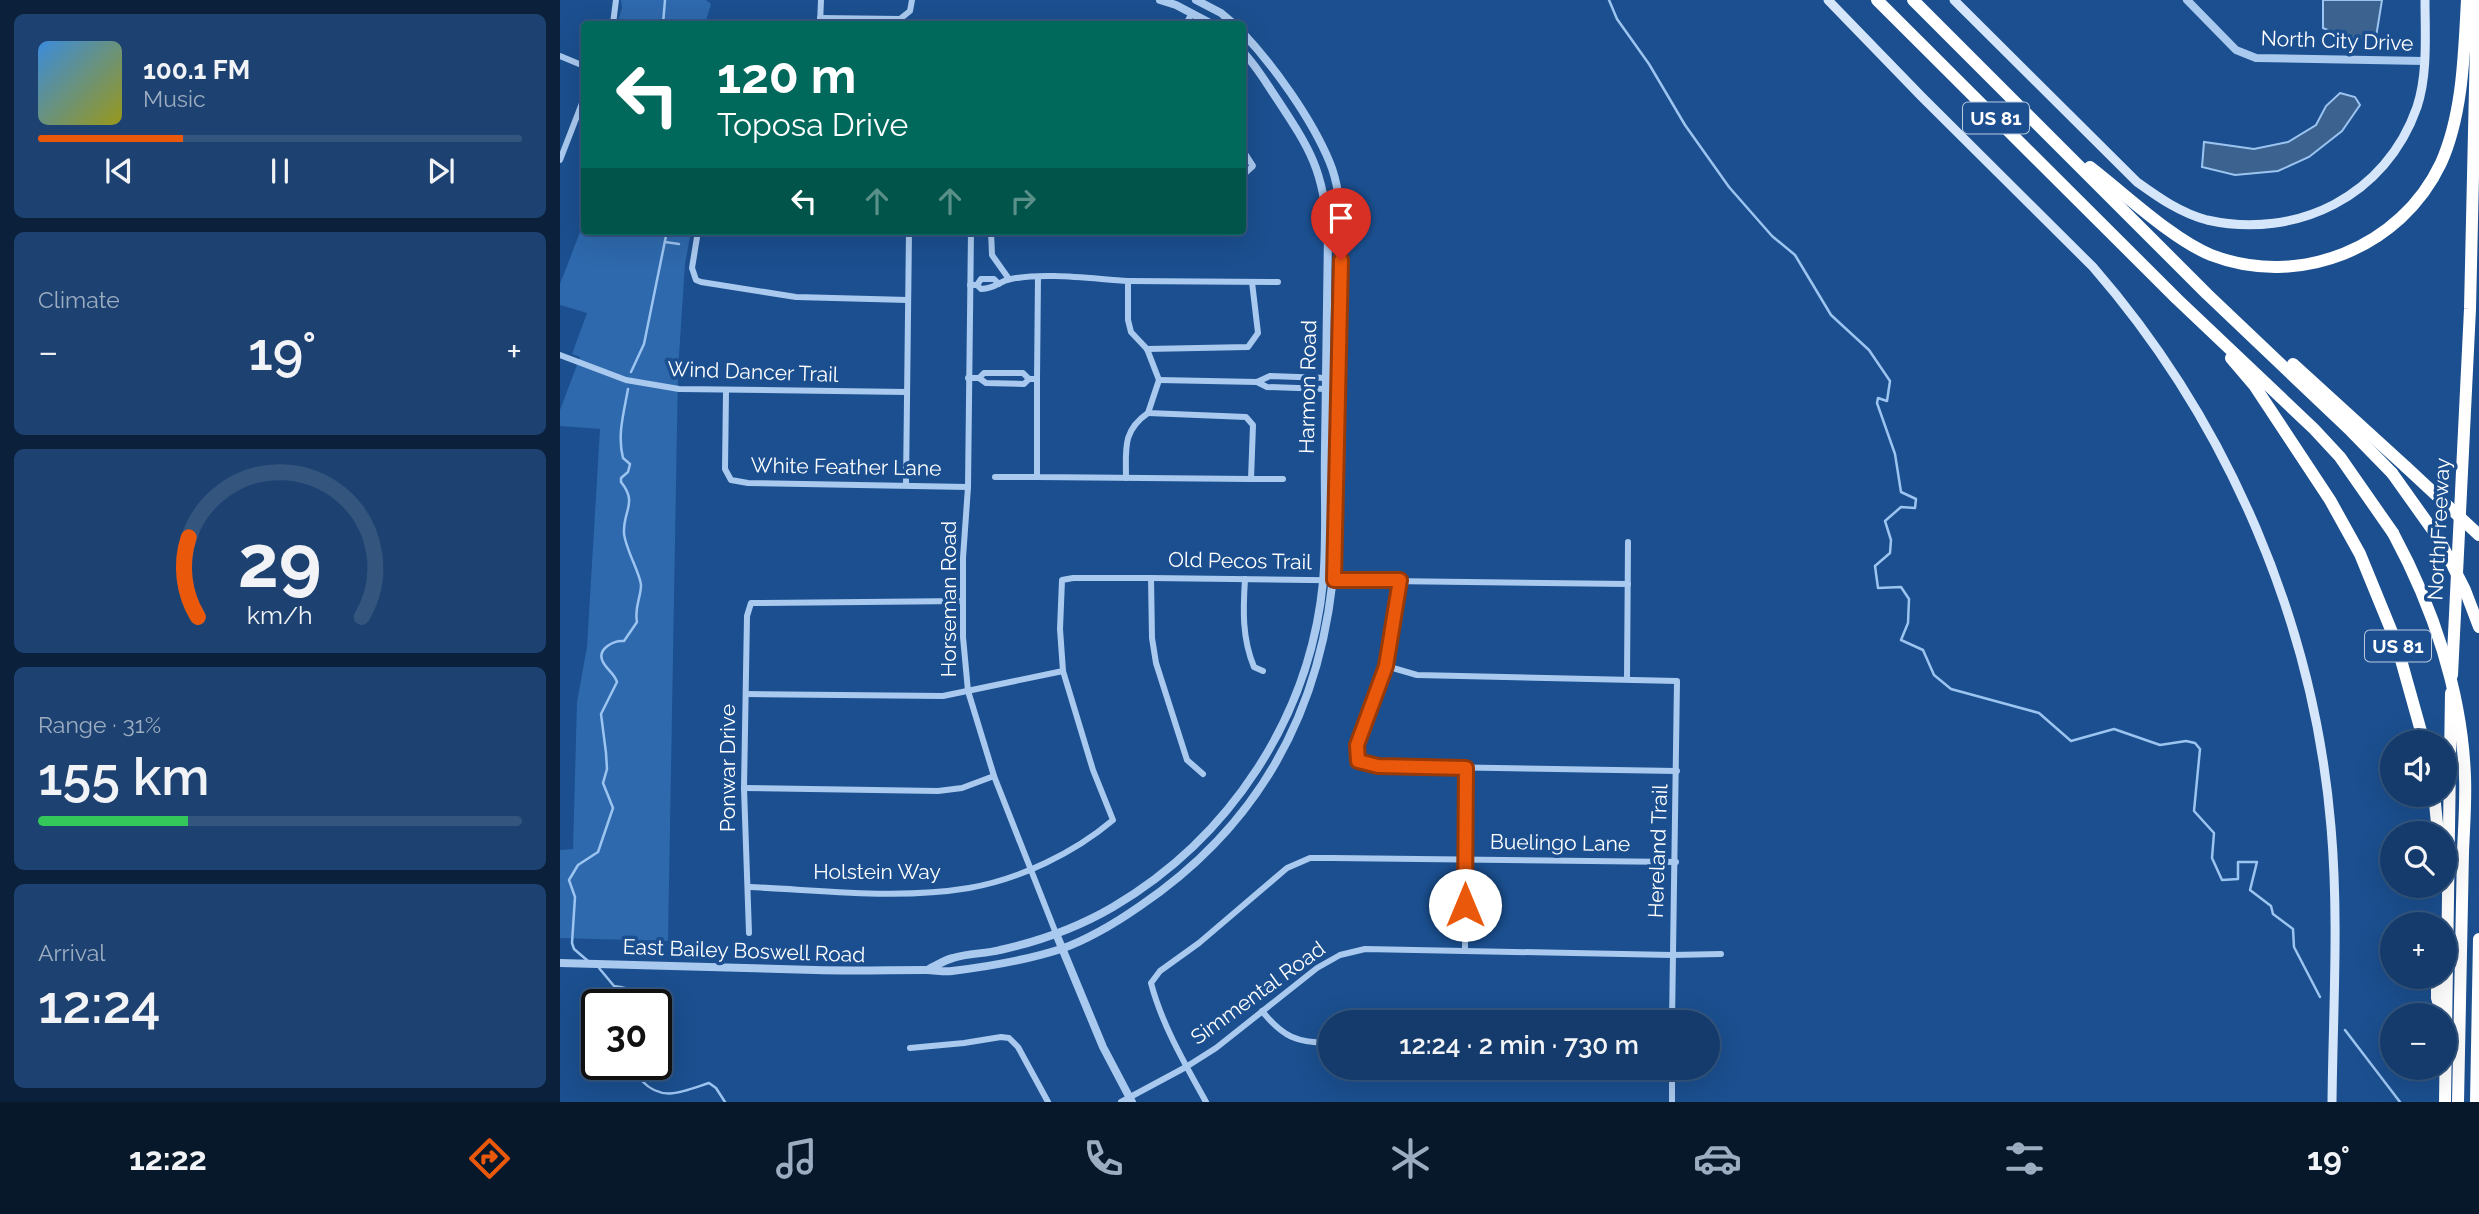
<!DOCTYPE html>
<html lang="en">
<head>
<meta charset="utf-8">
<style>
  :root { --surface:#143b6b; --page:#1d4271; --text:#f1f3f6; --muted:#9dadc1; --line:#33557e; --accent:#ea580c }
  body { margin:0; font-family:Raleway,sans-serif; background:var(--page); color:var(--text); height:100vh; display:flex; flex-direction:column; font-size:26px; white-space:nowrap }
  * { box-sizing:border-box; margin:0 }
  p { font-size:23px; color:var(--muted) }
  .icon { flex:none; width:38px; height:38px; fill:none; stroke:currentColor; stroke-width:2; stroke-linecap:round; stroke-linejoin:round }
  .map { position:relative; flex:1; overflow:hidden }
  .sheet { display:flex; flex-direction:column; gap:14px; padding:14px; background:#0b203b; width:560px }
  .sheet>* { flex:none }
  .banner { position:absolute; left:21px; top:21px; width:665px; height:214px; border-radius:7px; box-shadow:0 7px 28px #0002,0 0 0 2px var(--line); background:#00695c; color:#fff; overflow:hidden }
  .buttons { position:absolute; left:1820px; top:730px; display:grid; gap:14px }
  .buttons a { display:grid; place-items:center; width:77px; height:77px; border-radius:50%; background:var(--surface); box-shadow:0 7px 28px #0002,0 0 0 2px var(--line); font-size:35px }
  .speed { position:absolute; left:21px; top:989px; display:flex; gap:14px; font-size:35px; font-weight:700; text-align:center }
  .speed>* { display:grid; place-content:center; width:91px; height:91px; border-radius:50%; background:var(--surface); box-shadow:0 7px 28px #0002,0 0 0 2px var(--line); line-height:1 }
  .speed .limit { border:4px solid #111; border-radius:10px; background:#fff; color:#111 }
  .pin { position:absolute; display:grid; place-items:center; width:60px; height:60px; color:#fff; margin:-72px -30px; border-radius:50% 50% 50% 0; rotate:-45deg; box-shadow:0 0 7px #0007 }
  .pin .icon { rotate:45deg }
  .me { position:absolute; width:77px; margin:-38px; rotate:0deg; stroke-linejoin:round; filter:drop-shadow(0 0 5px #0008) }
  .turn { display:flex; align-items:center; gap:24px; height:147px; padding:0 21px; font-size:32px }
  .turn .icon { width:91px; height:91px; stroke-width:2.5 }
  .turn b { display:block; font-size:49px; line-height:60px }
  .lanes { display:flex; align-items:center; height:66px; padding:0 21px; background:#0003; justify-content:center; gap:35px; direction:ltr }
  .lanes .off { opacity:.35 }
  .big { font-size:52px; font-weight:600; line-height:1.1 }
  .sheet .tile { flex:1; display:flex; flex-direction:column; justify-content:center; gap:10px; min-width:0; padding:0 24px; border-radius:10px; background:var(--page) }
  .sheet .dial { align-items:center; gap:0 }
  .dial svg { height:182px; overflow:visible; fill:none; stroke:var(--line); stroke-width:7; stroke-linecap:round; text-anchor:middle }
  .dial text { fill:var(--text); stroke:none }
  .song { display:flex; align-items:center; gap:21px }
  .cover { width:84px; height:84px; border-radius:10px; background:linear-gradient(135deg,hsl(210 70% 55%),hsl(60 70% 35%)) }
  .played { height:7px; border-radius:4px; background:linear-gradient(90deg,var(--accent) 30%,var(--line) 30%) }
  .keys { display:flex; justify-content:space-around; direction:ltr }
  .heat { display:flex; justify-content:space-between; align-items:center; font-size:38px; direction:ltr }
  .charge { height:10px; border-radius:5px; background:linear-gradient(90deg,#34c759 31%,var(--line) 0) }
  .trip { position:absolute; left:758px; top:1010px; width:402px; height:70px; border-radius:35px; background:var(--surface); box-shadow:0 7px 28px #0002,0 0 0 2px var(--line); font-weight:600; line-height:70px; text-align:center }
  .tab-bar { display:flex; height:112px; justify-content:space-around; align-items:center; background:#08182b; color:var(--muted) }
  .tab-bar .icon { width:49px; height:49px }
  .tab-bar .active { color:var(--accent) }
  .tab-bar b { font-size:32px; color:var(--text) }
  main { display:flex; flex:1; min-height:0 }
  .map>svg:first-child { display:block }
  .green { fill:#2e69ad }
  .water { fill:#3c6290; stroke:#9cc4f0; stroke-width:2 }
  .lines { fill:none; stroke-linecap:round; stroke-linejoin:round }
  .stream { stroke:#9cc4f0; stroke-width:2.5 }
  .minor { stroke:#a9c9ee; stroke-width:6 }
  .tertiary { stroke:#a9c9ee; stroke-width:8 }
  .secondary { stroke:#d6e6fa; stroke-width:9 }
  .motorway { stroke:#fff; stroke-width:12 }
  .motorway-bridge { stroke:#fff; stroke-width:12 }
  .route-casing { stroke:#983908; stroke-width:18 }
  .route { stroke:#ea580c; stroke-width:12 }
  .labels { text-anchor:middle; stroke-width:7; stroke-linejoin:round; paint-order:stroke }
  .shield { fill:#1b4f8f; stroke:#bbcadd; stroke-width:2 }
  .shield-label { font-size:19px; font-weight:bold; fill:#fff }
  .street-label { font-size:21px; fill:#fff; stroke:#1b4f8f }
</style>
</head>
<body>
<main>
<section class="sheet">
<div class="tile">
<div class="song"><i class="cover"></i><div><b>100.1 FM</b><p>Music</p></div></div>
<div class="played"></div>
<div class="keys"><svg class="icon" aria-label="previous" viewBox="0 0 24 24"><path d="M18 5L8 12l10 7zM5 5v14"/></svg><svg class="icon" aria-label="pause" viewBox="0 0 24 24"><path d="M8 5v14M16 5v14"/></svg><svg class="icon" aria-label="next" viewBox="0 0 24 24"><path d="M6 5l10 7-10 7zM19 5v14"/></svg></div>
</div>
<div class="tile"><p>Climate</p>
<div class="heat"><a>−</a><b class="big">19°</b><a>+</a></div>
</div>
<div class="tile dial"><svg viewBox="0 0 100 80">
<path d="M14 69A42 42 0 1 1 86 69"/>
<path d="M14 69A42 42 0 0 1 10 34" stroke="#ea580c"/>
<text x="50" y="56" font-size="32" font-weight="700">29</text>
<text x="50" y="72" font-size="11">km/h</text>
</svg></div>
<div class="tile"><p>Range · 31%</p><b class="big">155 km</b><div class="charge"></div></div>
<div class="tile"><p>Arrival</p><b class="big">12:24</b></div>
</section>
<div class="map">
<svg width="1919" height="1102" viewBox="0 0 1919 1102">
  <rect width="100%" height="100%" fill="#1b4f8f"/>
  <!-- green -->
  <g class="green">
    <path d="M61 0H146L151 4 145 24H57L62 8Z"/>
    <path d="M24 222V231H131L125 264 118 371 108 941 0 938V850L13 849 17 702 27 647 40 429 0 426V410L20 357 12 354 27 313 0 305V284Z"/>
  </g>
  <!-- water -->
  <g class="water">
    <path d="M1763 0H1822L1816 37 1787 38 1763 28Z"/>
    <path d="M1780 93 1795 97 1800 105 1782 131 1749 157 1718 171 1675 175 1642 167 1644 142 1694 149 1728 142 1756 125 1766 106Z"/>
  </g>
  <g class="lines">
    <!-- stream -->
    <g class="stream">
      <path d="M1049 0 1057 19 1089 64 1125 125 1169 187 1212 236 1235 255 1271 315 1309 350 1330 381 1327 401 1318 398 1317 403 1335 454 1341 492 1356 499 1355 508 1341 507 1325 521 1331 540 1330 553 1315 566 1318 588 1341 587 1349 599 1348 623 1341 640 1363 650 1374 675 1391 689 1479 713 1511 741 1554 729 1600 745 1626 741 1635 743 1640 749 1634 811 1654 833 1652 858 1662 880 1678 879V862H1697L1690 890 1711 906 1713 914 1733 929 1734 947 1760 997"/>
      <path d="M103 24 105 0"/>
      <path d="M105 242 119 244"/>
      <path d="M71 372 84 344 107 231"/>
      <path d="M28 961 14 949 12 943 15 897 9 880 18 865 38 852 53 808 43 783 47 769 46 753 41 714 57 682C54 673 47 670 43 662 36 649 54 640 64 641L77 622C74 607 81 598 81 585 80 573 65 548 64 533 63 510 78 503 61 482V478L68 472 70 464 63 458C57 435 64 412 68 389"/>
      <path d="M39 968 54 986C67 988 83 990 88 1004"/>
      <path d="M1785 1030 1840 1102"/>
      <path d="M68 1064C76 1068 77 1075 82 1081 102 1102 122 1092 149 1083L156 1088 165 1102"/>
    </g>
    <!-- minor -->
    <g class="minor">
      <path d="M260 18 340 19 350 11 352 0"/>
      <path d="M53 24 56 0"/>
      <path d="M260 24 261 0"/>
      <path d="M626 24 632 13"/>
      <path d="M0 56 24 66"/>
      <path d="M682 149 693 166 682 176"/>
      <path d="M0 160 24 98"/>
      <path d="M138 231 132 268 136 280 141 282 236 297 348 300"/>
      <path d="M411 231 408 487 403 558V637L408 691 434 776 497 936"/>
      <path d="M431 231 432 255 449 279"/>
      <path d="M568 281 718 282"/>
      <path d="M410 285H417L421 289C438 288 438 281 451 279 485 272 533 279 568 281V320L571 332 587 349 599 380 588 413 686 417 693 425 691 479 477 477V379H469L463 373H424L419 378"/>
      <path d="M417 285 421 279H434L439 284"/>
      <path d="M587 349 688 347 698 333 692 282"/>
      <path d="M0 355 66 380 119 389 347 392"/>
      <path d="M408 378H419L426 383 464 384 469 379"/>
      <path d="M477 379 478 277"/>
      <path d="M599 380 697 382 710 376 766 378"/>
      <path d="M697 382 707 387 766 389"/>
      <path d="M166 392 165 469 171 480 188 483 408 487"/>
      <path d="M435 477H477"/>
      <path d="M566 478C566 449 562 431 588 413"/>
      <path d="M691 479H723"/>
      <path d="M346 484 349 231"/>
      <path d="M591 578 592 638 596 663 627 760 643 774"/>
      <path d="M685 579C683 610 682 638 694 667L703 671"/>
      <path d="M840 580 826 666 797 745 798 761 818 766 1117 771"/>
      <path d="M826 666 857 675 1117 681 1112 1022"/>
      <path d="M1067 678 1068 542"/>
      <path d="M186 694 383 696 503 671"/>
      <path d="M184 788 378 791 402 788 434 776"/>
      <path d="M189 887C261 890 337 900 409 888 460 879 514 853 553 820L533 770 503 671 500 629 502 580 513 578H591L1068 584"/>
      <path d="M189 933 184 788 187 616 191 603 403 601"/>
      <path d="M905 951 906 768"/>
      <path d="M702 1011C723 1037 737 1043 770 1043"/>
      <path d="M350 1048 404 1043 441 1037 449 1038 458 1047 488 1102"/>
      <path d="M561 1102 626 1067 656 1048 757 968 780 955 805 949 1112 955 1161 954"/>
      <path d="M646 1102C625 1064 602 1025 591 983L600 971 639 943 727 868 750 858H772L1116 862"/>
      <path d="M1112 1102V1068"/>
    </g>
    <!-- tertiary -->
    <g class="tertiary">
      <path d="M600 0 616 5 652 24"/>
      <path d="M636 0 661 13 674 24"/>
      <path d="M1627 0 1676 50 1696 58 1864 61"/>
      <path d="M497 936 543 1047 572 1102"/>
      <path d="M0 963C85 966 170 968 255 970 292 971 329 970 366 970 375 970 383 972 392 971 425 967 470 959 501 949 529 939 557 922 580 906 704 822 766 701 775 553L782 232C780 209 779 185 770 163 752 119 714 66 682 32"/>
      <path d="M369 969C377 965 385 960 393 958 408 953 425 954 440 950 481 941 517 928 553 907 670 838 750 717 763 582 767 538 764 493 765 450 766 377 767 305 768 233 764 171 750 149 717 99 706 83 696 65 682 51"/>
    </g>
    <!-- secondary -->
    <g class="secondary">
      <path d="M1268 0 1362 97 1533 267C1668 422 1754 623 1771 827 1779 918 1773 1011 1772 1102"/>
      <path d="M1394 0 1577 182C1598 197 1620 213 1647 220 1737 240 1826 196 1857 107 1868 74 1865 34 1865 0"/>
    </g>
    <!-- motorway -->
    <g class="motorway">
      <path d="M1317 0 1617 299 1754 429 1780 457 1833 533"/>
      <path d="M1353 0 1647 294 1791 431 1832 473"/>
      <path d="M1530 167C1565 194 1612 239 1651 255 1739 289 1841 248 1881 163 1903 114 1904 53 1907 0"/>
      <path d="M1671 358 1694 385 1770 500 1800 554 1836 642 1864 742"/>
      <path d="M1733 364 1846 467"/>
      <path d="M1892 675 1910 309 1917 0"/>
      <path d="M1874 794 1878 833"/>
      <path d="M1877 976V998L1882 1014"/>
      <path d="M1885 1102 1891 693"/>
      <path d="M1898 1102 1903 852"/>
      <path d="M1916 1102 1919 939"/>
    </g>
    <!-- motorway-bridge -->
    <g class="motorway-bridge">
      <path d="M1846 467 1919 535"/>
      <path d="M1832 473 1879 539 1905 590 1919 627"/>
      <path d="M1833 533C1873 607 1902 692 1905 777 1906 802 1904 827 1903 852"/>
    </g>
  </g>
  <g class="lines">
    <defs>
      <path id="route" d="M781 260 774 580H840L826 666 797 745 798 761 818 766 906 768 905 905"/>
    </defs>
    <!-- route casing -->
    <use href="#route" class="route-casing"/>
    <!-- route -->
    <use href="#route" class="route"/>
  </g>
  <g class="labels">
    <!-- shield labels -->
    <g class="shield">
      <rect x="1403" y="102.5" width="66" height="31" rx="5"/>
      <rect x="1805" y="630.5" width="66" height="31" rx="5"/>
    </g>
    <g class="shield-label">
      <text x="1436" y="125">US 81</text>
      <text x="1838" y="653">US 81</text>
    </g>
    <!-- street labels -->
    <g class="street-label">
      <text transform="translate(1777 41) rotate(2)" y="7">North City Drive</text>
      <text transform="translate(193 372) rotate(2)" y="7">Wind Dancer Trail</text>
      <text transform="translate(748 387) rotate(-89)" y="7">Harmon Road</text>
      <text transform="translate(286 467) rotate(1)" y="7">White Feather Lane</text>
      <text transform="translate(1879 529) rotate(-87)" y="7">North Freeway</text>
      <text transform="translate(680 561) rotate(1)" y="7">Old Pecos Trail</text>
      <text transform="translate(389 599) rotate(-90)" y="7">Horseman Road</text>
      <text transform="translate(168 768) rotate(-90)" y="7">Ponwar Drive</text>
      <text transform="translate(1000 843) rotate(1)" y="7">Buelingo Lane</text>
      <text transform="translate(1098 851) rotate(-88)" y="7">Hereland Trail</text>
      <text x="317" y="879">Holstein Way</text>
      <text transform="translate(184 951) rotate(2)" y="7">East Bailey Boswell Road</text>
      <text transform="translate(698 993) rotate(-36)" y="7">Simmental Road</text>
    </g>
  </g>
</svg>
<div class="buttons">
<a><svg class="icon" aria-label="sound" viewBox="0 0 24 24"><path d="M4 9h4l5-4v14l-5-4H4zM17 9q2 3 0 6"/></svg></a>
<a><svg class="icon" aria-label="search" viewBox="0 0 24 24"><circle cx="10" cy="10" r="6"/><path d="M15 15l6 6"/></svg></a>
<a>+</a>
<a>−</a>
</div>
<div class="speed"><div class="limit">30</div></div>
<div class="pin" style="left:781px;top:260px;background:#d93025"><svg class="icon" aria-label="arrive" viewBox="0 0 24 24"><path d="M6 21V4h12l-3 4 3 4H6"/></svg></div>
<svg class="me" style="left:905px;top:905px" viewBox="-20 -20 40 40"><circle r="19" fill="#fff"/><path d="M0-13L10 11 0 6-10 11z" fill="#ea580c"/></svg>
<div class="trip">12:24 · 2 min · 730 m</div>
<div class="banner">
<div class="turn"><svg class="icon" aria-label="left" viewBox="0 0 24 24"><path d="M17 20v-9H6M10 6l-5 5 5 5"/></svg><div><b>120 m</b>Toposa Drive</div></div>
<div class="lanes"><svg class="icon" aria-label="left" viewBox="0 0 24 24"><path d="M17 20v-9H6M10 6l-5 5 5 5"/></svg><svg class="icon off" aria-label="ahead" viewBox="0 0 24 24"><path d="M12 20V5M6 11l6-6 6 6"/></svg><svg class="icon off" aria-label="ahead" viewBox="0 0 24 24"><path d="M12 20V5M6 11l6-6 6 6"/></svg><svg class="icon off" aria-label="right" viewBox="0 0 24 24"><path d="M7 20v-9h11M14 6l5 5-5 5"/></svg></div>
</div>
</div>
</main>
<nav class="tab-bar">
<b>12:22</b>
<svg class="icon active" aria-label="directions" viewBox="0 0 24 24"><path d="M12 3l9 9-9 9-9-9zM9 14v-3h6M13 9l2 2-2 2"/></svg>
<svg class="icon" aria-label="music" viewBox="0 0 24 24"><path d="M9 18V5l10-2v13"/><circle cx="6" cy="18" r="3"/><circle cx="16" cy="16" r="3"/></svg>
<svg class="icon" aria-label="phone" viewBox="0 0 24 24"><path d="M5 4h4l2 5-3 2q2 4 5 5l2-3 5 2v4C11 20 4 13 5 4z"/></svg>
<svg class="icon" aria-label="climate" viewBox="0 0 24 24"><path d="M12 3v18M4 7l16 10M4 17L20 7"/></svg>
<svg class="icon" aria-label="car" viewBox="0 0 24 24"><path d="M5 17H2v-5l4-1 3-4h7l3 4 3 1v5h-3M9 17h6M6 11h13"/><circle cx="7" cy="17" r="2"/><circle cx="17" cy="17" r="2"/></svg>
<svg class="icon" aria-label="filters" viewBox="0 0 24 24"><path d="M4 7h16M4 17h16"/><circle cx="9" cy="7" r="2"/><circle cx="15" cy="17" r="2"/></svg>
<b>19°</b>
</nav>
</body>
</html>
